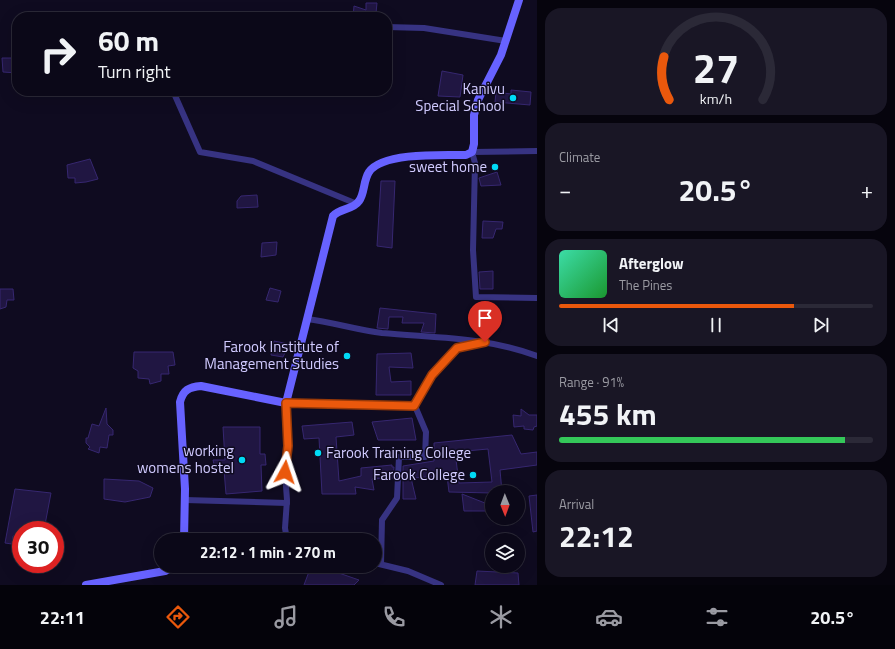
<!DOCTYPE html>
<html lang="en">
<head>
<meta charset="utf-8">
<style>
  :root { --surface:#0b0818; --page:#191625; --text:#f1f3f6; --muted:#9a9aa2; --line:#2b2937; --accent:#ea580c }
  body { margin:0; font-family:"Titillium Web",sans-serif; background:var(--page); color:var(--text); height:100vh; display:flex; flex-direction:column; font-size:15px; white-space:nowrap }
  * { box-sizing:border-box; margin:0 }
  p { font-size:13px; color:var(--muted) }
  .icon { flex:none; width:22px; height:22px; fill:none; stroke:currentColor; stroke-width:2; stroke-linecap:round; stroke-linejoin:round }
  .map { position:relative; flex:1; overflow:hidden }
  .details { display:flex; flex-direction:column; gap:8px; padding:8px; background:#06040d; width:358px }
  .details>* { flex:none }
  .hud { position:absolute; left:12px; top:12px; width:380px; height:84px; border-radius:16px; box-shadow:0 4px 16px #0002,0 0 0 1px var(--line); background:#0b0818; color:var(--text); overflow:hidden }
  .needle { width:26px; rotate:179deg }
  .buttons { position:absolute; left:485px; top:485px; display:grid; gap:8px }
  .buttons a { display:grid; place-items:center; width:40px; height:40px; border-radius:50%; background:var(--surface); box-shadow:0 4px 16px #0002,0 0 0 1px var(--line); font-size:20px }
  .speed { position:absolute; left:12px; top:521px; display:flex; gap:8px; font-size:20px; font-weight:700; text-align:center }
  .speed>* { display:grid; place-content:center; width:52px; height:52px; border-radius:50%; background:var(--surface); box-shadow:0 4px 16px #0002,0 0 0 1px var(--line); line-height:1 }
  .speed .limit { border:6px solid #d22; background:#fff; color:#111 }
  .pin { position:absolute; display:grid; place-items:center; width:34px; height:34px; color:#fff; margin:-41px -17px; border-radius:50% 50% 50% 0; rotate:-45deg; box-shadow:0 0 4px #0007 }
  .pin .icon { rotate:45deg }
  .me { position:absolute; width:44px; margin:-22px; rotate:5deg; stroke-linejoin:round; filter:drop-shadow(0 0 3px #0008) }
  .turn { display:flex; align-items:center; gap:14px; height:84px; padding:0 20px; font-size:18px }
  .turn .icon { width:52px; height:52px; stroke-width:2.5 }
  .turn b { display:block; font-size:28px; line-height:34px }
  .big { font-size:30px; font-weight:700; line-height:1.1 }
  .details .card { flex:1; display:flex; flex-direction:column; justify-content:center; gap:6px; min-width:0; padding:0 14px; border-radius:16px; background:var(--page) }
  .details .dial { align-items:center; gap:0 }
  .dial svg { height:104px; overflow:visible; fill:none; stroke:var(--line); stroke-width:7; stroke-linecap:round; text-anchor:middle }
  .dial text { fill:var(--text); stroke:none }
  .song { display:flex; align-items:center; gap:12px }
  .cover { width:48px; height:48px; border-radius:6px; background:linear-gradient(135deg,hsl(160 70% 55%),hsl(130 70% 35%)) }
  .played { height:4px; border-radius:2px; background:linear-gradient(90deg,var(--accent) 75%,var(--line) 75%) }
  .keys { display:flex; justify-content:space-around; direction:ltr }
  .heat { display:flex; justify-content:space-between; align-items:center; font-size:22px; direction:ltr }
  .charge { height:6px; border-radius:3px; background:linear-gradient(90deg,#34c759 91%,var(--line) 0) }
  .trip { position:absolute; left:154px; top:533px; width:228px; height:40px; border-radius:20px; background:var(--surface); box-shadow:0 4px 16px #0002,0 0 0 1px var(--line); font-weight:700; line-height:40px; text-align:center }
  .tabs { display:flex; height:64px; justify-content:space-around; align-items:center; background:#04030a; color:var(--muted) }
  .tabs .icon { width:28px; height:28px }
  .tabs .on { color:var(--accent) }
  .tabs b { font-size:18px; color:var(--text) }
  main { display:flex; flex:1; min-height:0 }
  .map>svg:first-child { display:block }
  .building { fill:#201642; stroke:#362770; fill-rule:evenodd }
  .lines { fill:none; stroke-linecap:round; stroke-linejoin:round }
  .minor { stroke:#373382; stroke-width:6 }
  .secondary { stroke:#6762ff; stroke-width:8 }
  .route-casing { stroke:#983908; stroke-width:10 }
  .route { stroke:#ea580c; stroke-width:7 }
  .poi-dot { fill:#00dbf6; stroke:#0f0b20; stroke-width:1.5 }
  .labels { text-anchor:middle; stroke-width:3; stroke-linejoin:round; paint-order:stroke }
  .poi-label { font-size:15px; fill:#d1cbff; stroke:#0f0b20; text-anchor:end }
</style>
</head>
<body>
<main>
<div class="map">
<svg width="537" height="585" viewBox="0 0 537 585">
  <rect width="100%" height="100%" fill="#0f0b20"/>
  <!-- building -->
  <g class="building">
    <path d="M366 3H377L376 13H369V17H353L354 6 366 10Z"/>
    <path d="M15 46H17V73L3 72 2 58H12Z"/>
    <path d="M442 71 463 75 460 97 438 96Z"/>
    <path d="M511 90 531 92 530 105 495 102 496 92 511 94Z"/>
    <path d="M90 159 98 179 86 182 75 183V178H68L67 165Z"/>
    <path d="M497 172 501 185 481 186 479 178Z"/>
    <path d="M381 181H395L392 248 377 246Z"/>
    <path d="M257 195 258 207 237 208V201L241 196Z"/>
    <path d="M483 221 503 222 502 229H496L493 238H482Z"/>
    <path d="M277 242 276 255 261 257 262 243Z"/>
    <path d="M493 271V289H480L479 272Z"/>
    <path d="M270 288 281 291 278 302 266 300Z"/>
    <path d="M0 289H13L14 300H7L6 307 0 309Z"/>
    <path d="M380 308 436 314 435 333 421 332 424 323H402L403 317H389L388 329 377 328Z"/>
    <path d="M274 341 289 344 283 357 271 355Z"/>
    <path d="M134 352H173L175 365 168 366 169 374H161V381L150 384 149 379 138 378V371L133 368Z"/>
    <path d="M411 353 413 368 389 367 391 382 411 381V395H376L377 354Z"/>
    <path d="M106 408 107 424 113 430V435H109L107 448 100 447 99 453 88 449 90 447 86 443V438H88L92 424 99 426Z"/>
    <path d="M521 409 529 415H537V426L534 427 533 430 524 429V426L514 427 513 415 521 416Z"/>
    <path d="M412 418 416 440H378L372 422Z"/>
    <path d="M352 422 354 435 336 437 339 481 361 476V468L392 465V467H394L393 478 372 479 374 490 355 487 356 494H322L319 438 304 439 302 426Z"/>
    <path d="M223 427H260V454H265L266 465H261L262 491 226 494 224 470 215 468 213 460H225Z"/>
    <path d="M512 435 521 454 537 452V465L500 470 502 492 492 493 449 492 447 476 411 478 416 499H403V466L434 461V443ZM488 449 492 482 459 483 455 452Z"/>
    <path d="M104 479 139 481 153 488 150 497 125 502 104 499Z"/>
    <path d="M15 489 51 493 44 530H21V538L13 536 12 544 5 543Z"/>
    <path d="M462 494 490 505 489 511H464Z"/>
    <path d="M537 495V531L533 532 529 496Z"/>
    <path d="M310 569 333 571 359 580 354 585H304Z"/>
    <path d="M477 571 518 573 519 585H475Z"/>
  </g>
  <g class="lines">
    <!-- minor -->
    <g class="minor">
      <path d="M157 17H165"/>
      <path d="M387 27 424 28 506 41"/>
      <path d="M173 91 200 152 253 161 357 204"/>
      <path d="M537 151 472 152 475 163 473 250 476 297 537 298"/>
      <path d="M307 319C332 322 357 330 382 333 434 338 488 337 537 356"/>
      <path d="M185 500 287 503"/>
      <path d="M287 540 285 528 287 500 285 472 288 446 286 403 415 406 431 375 457 348 485 342"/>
      <path d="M375 563 408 571 441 585"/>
      <path d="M381 564 382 520 397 498 399 457H425L426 432 415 406"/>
    </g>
    <!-- secondary -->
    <g class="secondary">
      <path d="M184 540 185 489 180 402C183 390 189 387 201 386L286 403 333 216C340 208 353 210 359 201 365 193 363 181 369 172 382 152 444 155 466 155L472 152 474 144V115L478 100 501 55 519 0"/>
      <path d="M86 585 165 571 176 566"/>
    </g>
  </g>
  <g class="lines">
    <defs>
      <path id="route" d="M285 472 288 446 286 403 414 406 432 375 457 348 485 342"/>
    </defs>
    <!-- route casing -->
    <use href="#route" class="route-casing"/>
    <!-- route -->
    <use href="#route" class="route"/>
  </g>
  <!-- markers -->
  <g class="poi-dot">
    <circle cx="513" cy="98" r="4"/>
    <circle cx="495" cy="167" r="4"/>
    <circle cx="347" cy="356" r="4"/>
    <circle cx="318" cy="453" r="4"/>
    <circle cx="242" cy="460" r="4"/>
    <circle cx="473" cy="475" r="4"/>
  </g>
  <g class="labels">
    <!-- poi labels -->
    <g class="poi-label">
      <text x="505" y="94">Kanivu<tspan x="505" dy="17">Special School</tspan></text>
      <text x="487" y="172">sweet home</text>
      <text x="339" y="352">Farook Institute of<tspan x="339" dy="17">Management Studies</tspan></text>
      <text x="234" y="456">working<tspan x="234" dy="17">womens hostel</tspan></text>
      <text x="326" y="458" text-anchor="start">Farook Training College</text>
      <text x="465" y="480">Farook College</text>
    </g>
  </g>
</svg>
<div class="buttons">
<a><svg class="needle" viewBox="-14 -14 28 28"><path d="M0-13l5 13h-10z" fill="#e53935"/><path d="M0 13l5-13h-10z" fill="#9a9aa2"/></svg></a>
<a><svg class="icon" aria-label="layers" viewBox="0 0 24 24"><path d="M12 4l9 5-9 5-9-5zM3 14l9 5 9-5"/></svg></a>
</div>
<div class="speed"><div class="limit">30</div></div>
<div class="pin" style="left:485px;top:342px;background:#d93025"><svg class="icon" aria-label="arrive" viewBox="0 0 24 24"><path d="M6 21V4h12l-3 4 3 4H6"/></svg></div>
<svg class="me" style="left:285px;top:472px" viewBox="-20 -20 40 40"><path d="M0-17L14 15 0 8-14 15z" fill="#ea580c" stroke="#fff" stroke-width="4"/></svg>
<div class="trip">22:12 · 1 min · 270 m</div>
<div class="hud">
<div class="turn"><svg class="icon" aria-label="right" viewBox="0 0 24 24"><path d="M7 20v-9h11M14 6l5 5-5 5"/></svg><div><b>60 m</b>Turn right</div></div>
</div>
</div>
<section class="details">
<div class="card dial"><svg viewBox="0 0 100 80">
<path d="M14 69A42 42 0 1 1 86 69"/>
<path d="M14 69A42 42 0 0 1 10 36" stroke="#ea580c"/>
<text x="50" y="56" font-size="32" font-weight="700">27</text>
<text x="50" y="72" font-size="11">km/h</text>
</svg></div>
<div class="card"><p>Climate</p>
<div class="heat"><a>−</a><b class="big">20.5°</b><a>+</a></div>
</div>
<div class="card">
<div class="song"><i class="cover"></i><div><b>Afterglow</b><p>The Pines</p></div></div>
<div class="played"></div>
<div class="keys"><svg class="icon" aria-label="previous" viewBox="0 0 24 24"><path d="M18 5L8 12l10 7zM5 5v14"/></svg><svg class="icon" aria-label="pause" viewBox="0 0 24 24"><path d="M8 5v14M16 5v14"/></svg><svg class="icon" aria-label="next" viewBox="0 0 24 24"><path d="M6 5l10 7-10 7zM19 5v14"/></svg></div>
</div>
<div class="card"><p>Range · 91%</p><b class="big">455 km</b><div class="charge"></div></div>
<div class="card"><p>Arrival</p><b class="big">22:12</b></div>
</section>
</main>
<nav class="tabs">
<b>22:11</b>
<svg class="icon on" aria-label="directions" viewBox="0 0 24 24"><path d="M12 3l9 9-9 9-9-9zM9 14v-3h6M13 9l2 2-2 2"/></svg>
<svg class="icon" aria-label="music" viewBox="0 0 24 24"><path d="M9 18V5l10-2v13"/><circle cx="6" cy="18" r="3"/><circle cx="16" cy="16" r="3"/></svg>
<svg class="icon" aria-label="phone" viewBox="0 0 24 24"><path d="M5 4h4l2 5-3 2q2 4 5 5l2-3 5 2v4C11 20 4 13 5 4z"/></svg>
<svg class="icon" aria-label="climate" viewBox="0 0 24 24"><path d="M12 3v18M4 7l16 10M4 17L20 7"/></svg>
<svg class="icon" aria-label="car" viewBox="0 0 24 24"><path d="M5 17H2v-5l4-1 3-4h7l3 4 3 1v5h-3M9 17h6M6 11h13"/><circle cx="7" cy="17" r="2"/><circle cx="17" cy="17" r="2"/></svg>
<svg class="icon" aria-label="filters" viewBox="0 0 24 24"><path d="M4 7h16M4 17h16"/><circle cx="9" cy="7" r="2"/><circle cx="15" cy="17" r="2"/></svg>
<b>20.5°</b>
</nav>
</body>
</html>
